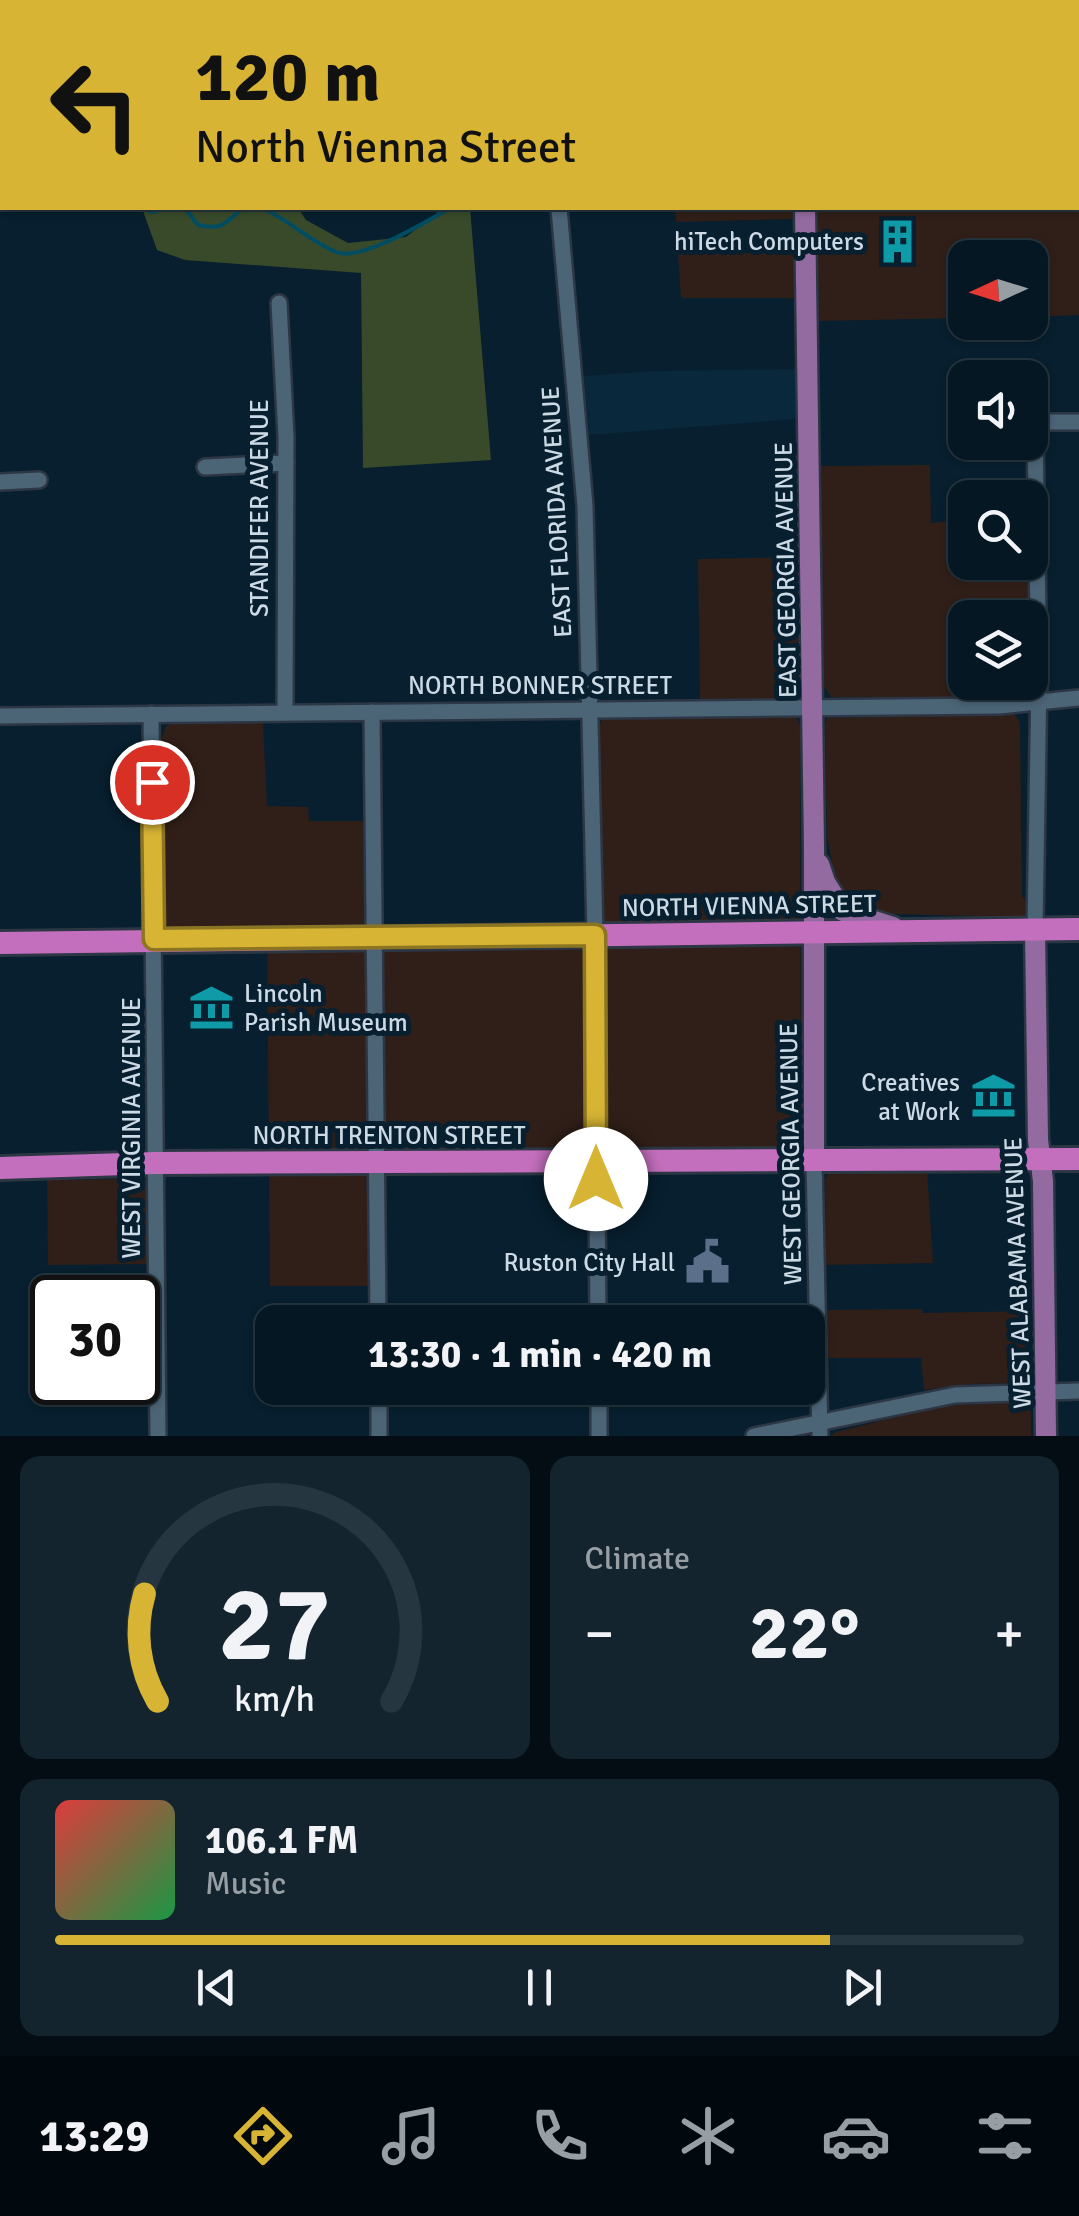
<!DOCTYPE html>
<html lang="en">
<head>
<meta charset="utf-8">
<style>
  :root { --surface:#051722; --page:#13242f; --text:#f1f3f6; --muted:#979fa5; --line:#263640; --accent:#d7b434 }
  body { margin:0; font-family:Signika,sans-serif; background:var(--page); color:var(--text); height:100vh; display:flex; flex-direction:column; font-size:38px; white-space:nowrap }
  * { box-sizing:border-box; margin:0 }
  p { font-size:32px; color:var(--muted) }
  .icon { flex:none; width:55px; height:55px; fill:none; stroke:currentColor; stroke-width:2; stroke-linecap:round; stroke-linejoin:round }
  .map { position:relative; height:1436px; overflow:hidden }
  .sheet { display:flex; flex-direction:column; gap:20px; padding:20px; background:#030d13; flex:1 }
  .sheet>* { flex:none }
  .top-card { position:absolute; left:0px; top:0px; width:1080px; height:210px; box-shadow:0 2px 8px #0004,0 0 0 2px var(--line); background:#d7b434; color:#111; overflow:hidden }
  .needle { width:65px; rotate:266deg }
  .controls { position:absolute; left:948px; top:240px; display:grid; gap:20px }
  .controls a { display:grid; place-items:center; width:100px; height:100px; border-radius:20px; background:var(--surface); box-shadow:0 2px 8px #0004,0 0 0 2px var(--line); font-size:50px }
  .speed { position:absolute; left:30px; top:1275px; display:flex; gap:20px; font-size:50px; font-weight:700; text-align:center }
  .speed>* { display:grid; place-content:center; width:130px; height:130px; border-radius:50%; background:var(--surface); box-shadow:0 2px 8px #0004,0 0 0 2px var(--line); line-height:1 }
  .speed .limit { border:5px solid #111; border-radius:15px; background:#fff; color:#111 }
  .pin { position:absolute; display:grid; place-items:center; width:85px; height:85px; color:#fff; margin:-42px; border:5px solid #fff; border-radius:50%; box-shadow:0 2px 10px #0007 }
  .me { position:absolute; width:110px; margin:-55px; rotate:0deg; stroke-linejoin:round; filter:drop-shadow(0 0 8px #0008) }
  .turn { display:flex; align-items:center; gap:35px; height:210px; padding:0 30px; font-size:45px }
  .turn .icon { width:130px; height:130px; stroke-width:2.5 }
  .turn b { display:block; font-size:70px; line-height:85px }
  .big { font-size:75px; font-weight:700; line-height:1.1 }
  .sheet .widget { flex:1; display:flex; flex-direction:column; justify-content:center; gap:15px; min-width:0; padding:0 35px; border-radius:20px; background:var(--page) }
  .sheet .dial { align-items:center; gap:0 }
  .dial svg { height:260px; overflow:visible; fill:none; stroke:var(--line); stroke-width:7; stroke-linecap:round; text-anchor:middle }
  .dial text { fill:var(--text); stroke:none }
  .song { display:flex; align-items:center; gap:30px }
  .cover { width:120px; height:120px; border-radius:15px; background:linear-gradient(135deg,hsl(0 70% 55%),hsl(140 70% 35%)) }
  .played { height:10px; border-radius:5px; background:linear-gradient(90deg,var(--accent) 80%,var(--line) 80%) }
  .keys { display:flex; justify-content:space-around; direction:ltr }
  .heat { display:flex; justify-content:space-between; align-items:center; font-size:55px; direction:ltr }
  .sheet .tiles { flex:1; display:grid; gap:20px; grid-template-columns:1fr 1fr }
  .widget:last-child { grid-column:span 2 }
  .trip { position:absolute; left:255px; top:1305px; width:570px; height:100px; border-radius:20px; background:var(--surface); box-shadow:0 2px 8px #0004,0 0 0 2px var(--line); font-weight:700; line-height:100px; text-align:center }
  .tab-bar { display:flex; height:160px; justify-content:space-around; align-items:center; background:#02090e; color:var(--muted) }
  .tab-bar .icon { width:70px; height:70px }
  .tab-bar .selected { color:var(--accent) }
  .tab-bar b { font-size:45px; color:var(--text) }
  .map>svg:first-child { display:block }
  .commercial { fill:#301f18 }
  .built { fill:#09283b }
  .green { fill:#394a2a }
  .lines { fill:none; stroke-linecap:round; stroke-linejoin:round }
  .stream { stroke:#004d63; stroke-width:4 }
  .minor-casing { stroke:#2d3644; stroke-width:20 }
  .major-casing { stroke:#2d3644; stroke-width:25 }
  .highway-casing { stroke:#2d3644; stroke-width:28 }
  .minor { stroke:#4b6476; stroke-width:15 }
  .major { stroke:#946ba1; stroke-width:20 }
  .highway { stroke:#c46fbd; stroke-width:22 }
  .route-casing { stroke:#8c7522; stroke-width:25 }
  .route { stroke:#d7b434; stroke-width:18 }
  .labels { text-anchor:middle; stroke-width:10; stroke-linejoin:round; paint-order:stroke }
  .poi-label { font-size:25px; fill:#ccdae5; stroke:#071f2e; text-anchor:end }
  .street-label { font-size:25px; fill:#ccdae5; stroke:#071f2e }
</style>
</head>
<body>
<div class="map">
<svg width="1079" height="1436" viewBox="0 0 1079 1436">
  <rect width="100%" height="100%" fill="#071f2e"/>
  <!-- commercial -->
  <g class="commercial">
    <path d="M1079 193V315L1030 317V258H965V318L819 321 817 208H1078Z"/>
    <path d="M675 208H793V219L676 222Z"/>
    <path d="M793 252 794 298H681L678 254Z"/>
    <path d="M930 465 931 523 965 519V562L1028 563 1029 617 965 618V682L1029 683V689L1012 697H831L824 687 821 466Z"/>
    <path d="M797 557 799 692 796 696 791 699 700 700 698 559Z"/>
    <path d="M1014 714 1020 722 1022 896 1027 903 1024 918 1010 921 970 916 892 914 864 909 848 902 836 886 827 836 825 725 827 718Z"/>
    <path d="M790 716 796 717 800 726 801 1145 792 1149 367 1156 369 1286H270L267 929 172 928 163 923 161 739 166 726 177 722 263 723 267 806 308 807 309 821H368L370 950 601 948 598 733 601 721 605 718Z"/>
    <path d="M927 1169 933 1263 826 1265 825 1180 829 1173 838 1170Z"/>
    <path d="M141 1179 149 1183 150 1264 48 1265 47 1180Z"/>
    <path d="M922 1309V1313L1026 1311V1379L1019 1383 970 1384 924 1390 921 1358H827V1310Z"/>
    <path d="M1022 1402 1031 1412V1436H830L836 1432 940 1406Z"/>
  </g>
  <!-- built -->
  <path class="built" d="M795 369V419L589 435 584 376 655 371Z"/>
  <!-- green -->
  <path class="green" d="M142 208H298L306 220 348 243 406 237 443 208H470L491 460 363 468 361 273 185 260 157 250Z"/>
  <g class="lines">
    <!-- stream -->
    <g class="stream">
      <path d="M0 178H2"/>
      <path d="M1078 195H1079"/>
      <path d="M141 208 153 212 165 208"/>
      <path d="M185 208 198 225C224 231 225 222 243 208"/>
      <path d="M262 208C288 219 309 241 336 252 361 262 427 221 450 208"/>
    </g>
    <defs>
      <g id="minor">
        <path d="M621 2 635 0"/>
        <path d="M1078 113H1079"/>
        <path d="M559 208 585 506 595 935 598 1322"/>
        <path d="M279 303 286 437 285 713"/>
        <path d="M205 467 286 463"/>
        <path d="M0 482 39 480"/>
        <path d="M372 712 378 1322"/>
        <path d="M151 714 158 1436"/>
        <path d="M0 716 999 706 1079 698"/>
        <path d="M1035 930 1039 677 1035 431 1044 422H1079"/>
        <path d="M814 1161 820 1436"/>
        <path d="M379 1388V1436"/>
        <path d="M599 1388V1436"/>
        <path d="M754 1436 955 1395 1079 1391"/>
      </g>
      <g id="major">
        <path d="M802 0V2"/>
        <path d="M805 208 814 846V1161"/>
        <path d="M819 864 825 882 843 911 893 927"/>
        <path d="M1035 930 1038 1140 1043 1181 1046 1436"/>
      </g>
      <g id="highway">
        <path d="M0 943 1079 929"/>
        <path d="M0 1168 156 1163 1079 1159"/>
      </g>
    </defs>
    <!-- minor casing -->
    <use href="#minor" class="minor-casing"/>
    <!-- major casing -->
    <use href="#major" class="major-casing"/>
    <!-- highway casing -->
    <use href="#highway" class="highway-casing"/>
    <!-- minor -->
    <use href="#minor" class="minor"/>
    <!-- major -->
    <use href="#major" class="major"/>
    <!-- highway -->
    <use href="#highway" class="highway"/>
  </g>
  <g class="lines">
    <defs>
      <path id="route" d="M152 782 154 939 595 935 596 1179"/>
    </defs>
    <!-- route casing -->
    <use href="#route" class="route-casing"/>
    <!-- route -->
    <use href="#route" class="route"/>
  </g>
  <!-- icons -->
  <defs>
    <symbol id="building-bare" viewBox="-9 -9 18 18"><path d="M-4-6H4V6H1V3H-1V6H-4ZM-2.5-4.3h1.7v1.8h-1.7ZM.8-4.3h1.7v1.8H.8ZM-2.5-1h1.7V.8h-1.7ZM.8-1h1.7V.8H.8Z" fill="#0f9aa8" stroke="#071f2e" stroke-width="2.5" paint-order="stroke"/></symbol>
    <symbol id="museum-bare" viewBox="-9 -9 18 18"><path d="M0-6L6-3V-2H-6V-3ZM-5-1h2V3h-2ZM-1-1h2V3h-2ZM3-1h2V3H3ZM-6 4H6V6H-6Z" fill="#0f9aa8" stroke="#071f2e" stroke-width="2.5" paint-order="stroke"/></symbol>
    <symbol id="civic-bare" viewBox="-9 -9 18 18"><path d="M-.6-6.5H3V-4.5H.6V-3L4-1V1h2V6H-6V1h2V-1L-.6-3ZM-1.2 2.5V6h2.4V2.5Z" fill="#5c6f8a" stroke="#071f2e" stroke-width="2.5" paint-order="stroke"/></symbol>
  </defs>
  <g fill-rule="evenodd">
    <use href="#building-bare" x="866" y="210" width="63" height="63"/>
    <use href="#museum-bare" x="180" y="976" width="63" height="63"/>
    <use href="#museum-bare" x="962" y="1064" width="63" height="63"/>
    <use href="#civic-bare" x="676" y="1230" width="63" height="63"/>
  </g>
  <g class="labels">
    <!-- poi labels -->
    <g class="poi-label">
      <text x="864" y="250">hiTech Computers</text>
      <text x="244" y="1002" text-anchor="start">Lincoln<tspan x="244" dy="29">Parish Museum</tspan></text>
      <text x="960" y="1091">Creatives<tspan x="960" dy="29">at Work</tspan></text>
      <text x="675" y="1271">Ruston City Hall</text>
    </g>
    <!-- street labels -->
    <g class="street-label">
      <text transform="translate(259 508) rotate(-90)" y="9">STANDIFER AVENUE</text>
      <text transform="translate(556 512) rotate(-93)" y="9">EAST FLORIDA AVENUE</text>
      <text transform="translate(785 570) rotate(-91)" y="9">EAST GEORGIA AVENUE</text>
      <text x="540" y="694">NORTH BONNER STREET</text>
      <text transform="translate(749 905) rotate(-1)" y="9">NORTH VIENNA STREET</text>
      <text transform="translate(131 1128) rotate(-90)" y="9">WEST VIRGINIA AVENUE</text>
      <text x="389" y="1144">NORTH TRENTON STREET</text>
      <text transform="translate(790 1154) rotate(-91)" y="9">WEST GEORGIA AVENUE</text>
      <text transform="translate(1017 1273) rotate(-92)" y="9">WEST ALABAMA AVENUE</text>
    </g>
  </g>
</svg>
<div class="controls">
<a><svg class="needle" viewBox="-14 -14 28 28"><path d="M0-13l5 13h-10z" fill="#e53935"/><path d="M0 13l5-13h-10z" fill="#979fa5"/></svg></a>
<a><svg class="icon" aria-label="sound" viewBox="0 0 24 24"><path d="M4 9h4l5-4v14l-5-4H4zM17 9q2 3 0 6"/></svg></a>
<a><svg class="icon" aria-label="search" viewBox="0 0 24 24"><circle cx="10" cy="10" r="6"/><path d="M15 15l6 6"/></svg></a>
<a><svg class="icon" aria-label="layers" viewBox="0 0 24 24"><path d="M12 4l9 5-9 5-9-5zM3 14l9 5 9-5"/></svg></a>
</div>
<div class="speed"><div class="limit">30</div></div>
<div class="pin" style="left:152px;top:782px;background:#d93025"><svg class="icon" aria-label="arrive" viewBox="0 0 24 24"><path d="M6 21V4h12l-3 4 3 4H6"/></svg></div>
<svg class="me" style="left:596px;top:1179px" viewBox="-20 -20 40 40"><circle r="19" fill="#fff"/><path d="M0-13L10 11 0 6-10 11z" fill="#d7b434"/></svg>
<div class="trip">13:30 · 1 min · 420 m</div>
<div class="top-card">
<div class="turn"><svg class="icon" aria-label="left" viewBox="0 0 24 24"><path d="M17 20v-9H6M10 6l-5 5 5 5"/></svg><div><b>120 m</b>North Vienna Street</div></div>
</div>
</div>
<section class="sheet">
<div class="tiles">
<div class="widget dial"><svg viewBox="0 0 100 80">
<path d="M14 69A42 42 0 1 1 86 69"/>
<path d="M14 69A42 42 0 0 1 10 36" stroke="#d7b434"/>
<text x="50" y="56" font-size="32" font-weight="700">27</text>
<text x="50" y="72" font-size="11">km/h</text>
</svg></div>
<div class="widget"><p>Climate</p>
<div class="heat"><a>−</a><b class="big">22°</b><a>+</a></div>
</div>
<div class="widget">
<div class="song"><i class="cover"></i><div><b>106.1 FM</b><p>Music</p></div></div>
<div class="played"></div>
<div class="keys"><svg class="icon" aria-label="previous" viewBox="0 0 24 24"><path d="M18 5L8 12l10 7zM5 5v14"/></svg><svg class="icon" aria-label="pause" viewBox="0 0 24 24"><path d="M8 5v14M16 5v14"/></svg><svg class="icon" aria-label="next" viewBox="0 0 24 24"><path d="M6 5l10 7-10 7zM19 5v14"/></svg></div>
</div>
</div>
</section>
<nav class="tab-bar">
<b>13:29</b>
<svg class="icon selected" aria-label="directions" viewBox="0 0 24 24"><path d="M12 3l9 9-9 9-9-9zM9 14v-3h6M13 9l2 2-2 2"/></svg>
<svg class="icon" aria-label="music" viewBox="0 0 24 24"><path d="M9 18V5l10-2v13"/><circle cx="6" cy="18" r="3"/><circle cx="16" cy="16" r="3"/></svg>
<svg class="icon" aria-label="phone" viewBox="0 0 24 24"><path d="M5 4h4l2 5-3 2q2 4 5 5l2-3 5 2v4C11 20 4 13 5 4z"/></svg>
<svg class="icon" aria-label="climate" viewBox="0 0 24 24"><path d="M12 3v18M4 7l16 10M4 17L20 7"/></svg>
<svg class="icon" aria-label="car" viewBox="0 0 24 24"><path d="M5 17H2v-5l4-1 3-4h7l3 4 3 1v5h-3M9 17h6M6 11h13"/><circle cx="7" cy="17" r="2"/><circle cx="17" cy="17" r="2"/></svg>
<svg class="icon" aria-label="filters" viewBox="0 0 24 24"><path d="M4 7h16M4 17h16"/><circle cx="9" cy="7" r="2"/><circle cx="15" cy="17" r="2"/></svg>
</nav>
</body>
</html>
